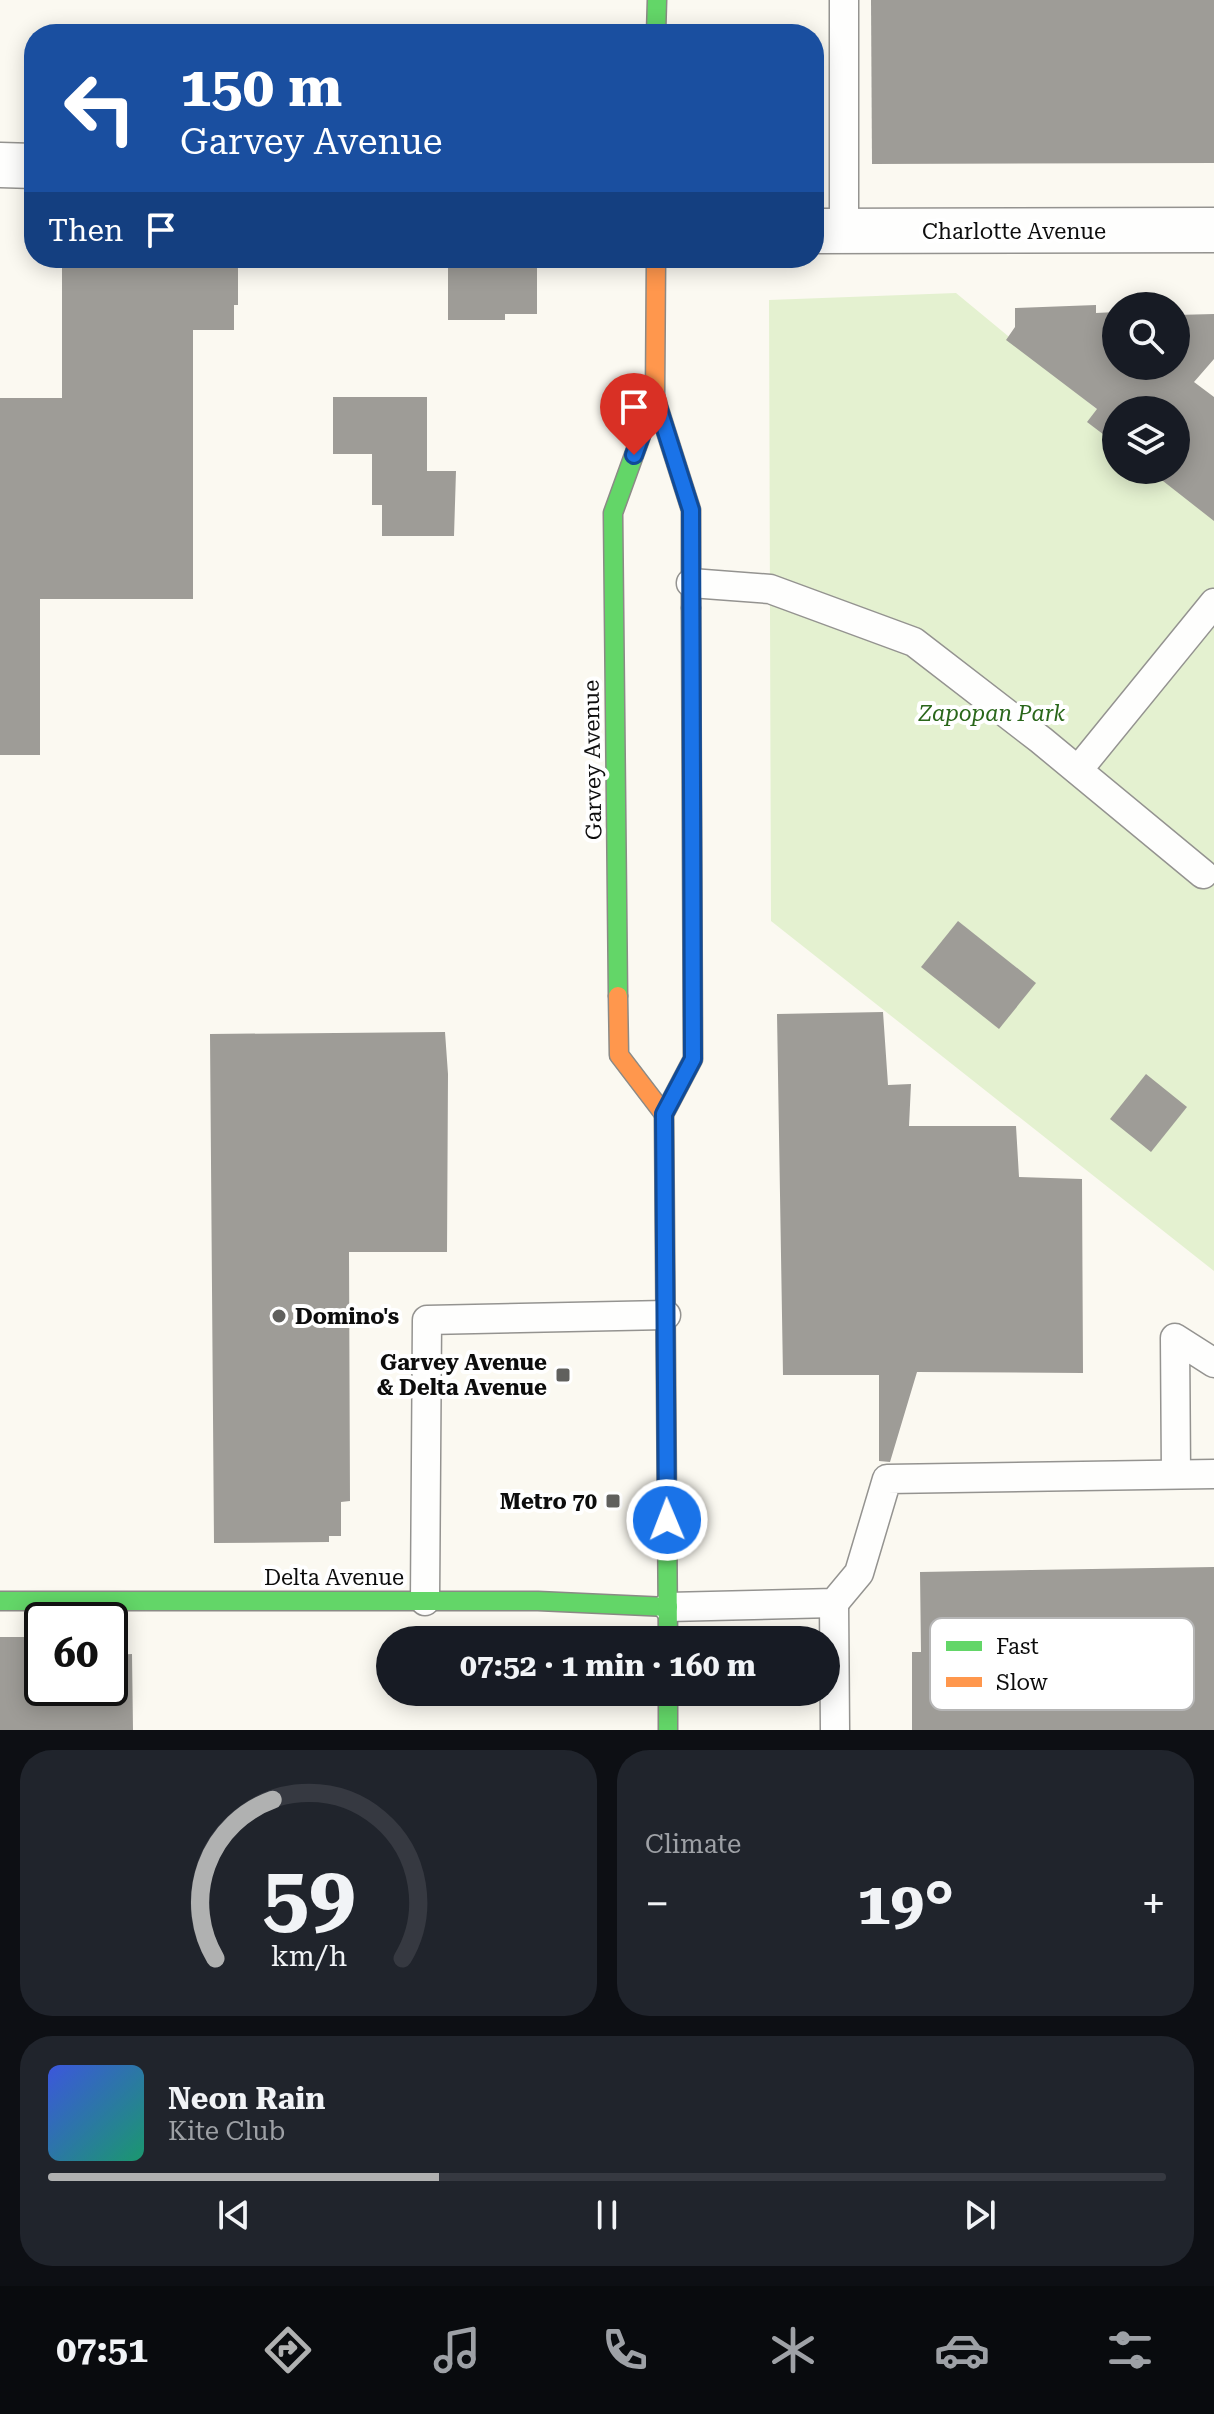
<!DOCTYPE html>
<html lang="en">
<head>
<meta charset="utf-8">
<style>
  :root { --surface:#171b24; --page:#20242c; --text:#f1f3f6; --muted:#9ea1a6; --line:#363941; --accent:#b0b1b1 }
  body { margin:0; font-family:"Roboto Serif",serif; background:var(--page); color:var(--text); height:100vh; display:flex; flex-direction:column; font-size:30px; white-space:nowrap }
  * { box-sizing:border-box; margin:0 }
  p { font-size:26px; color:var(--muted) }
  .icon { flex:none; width:44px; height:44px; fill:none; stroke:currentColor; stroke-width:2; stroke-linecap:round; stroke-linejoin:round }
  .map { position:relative; height:1730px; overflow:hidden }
  .details { display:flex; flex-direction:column; gap:20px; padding:20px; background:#0d0f14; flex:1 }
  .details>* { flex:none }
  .top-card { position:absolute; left:24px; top:24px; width:800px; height:244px; border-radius:32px; box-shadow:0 4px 20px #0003; background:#1a4fa0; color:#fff; overflow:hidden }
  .fabs { position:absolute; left:1102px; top:292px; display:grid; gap:16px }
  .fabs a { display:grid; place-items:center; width:88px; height:88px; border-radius:50%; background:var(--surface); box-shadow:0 4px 20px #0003; font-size:40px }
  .speed { position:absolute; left:24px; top:1602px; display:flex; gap:16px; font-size:40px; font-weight:700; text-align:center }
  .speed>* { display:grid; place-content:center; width:104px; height:104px; border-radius:50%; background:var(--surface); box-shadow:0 4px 20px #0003; line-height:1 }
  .speed .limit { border:4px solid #111; border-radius:12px; background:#fff; color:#111 }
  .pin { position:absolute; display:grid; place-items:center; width:68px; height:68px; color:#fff; margin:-82px -34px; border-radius:50% 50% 50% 0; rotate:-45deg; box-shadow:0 0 8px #0007 }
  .pin .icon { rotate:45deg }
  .me { position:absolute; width:88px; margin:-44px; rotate:359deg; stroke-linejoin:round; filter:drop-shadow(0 0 6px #0008) }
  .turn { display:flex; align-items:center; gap:28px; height:168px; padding:0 24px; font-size:36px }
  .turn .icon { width:104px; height:104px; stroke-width:2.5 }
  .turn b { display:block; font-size:56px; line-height:68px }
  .then { display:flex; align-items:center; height:76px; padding:0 24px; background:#0003; gap:16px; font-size:30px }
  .big { font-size:60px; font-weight:700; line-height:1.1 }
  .details .tile { flex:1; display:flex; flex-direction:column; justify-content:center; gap:12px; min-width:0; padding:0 28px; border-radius:32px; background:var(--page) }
  .details .dial { align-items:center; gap:0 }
  .dial svg { height:208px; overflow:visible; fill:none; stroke:var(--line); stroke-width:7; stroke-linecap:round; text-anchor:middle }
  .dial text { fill:var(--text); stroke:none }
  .song { display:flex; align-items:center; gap:24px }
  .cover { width:96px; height:96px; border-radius:12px; background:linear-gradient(135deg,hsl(230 70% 55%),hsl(160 70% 35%)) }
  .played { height:8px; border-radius:4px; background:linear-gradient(90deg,var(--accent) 35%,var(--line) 35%) }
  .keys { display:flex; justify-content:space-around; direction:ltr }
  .heat { display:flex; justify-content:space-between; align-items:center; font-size:44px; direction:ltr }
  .details .tiles { flex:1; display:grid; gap:20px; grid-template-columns:1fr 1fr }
  .tile:last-child { grid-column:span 2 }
  .trip { position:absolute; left:376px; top:1626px; width:464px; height:80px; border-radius:40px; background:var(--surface); box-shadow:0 4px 20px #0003; font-weight:700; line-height:80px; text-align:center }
  .menu { display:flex; height:128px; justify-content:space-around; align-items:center; background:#090b0e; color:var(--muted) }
  .menu .icon { width:56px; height:56px }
  .menu .on { color:var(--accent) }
  .menu b { font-size:36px; color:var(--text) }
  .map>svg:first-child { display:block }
  .green { fill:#e4f1d0 }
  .building { fill:#9e9c97 }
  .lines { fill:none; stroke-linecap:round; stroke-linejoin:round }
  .lane-casing { stroke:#949390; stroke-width:31 }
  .street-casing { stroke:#949390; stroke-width:47 }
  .fast-casing { stroke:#8b8a86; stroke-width:21 }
  .slow-casing { stroke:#8b8a86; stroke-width:21 }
  .lane { stroke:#fefefd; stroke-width:28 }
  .street { stroke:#fefefd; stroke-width:44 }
  .fast { stroke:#63d668; stroke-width:18 }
  .slow { stroke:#ff974d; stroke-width:18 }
  .route-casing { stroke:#114b97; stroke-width:20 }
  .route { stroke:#1a73e8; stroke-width:14 }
  .poi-dot { fill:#60605d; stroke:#fff; stroke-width:3 }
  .labels { text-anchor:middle; stroke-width:8; stroke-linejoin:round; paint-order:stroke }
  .street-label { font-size:22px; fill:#0d0d0d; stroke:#fff }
  .park-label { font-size:22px; font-style:italic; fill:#2a671b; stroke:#fff }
  .poi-label { font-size:22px; font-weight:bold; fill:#0d0d0d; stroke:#fff; text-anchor:end }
  .key { fill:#fff; stroke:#b6b6b6; stroke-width:2 }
  .key-label { font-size:22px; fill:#0d0d0d }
</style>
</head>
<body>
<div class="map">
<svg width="1214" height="1730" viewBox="0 0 1214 1730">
  <rect width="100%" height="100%" fill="#fbf9f1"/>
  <!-- green -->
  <path class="green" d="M956 293 1116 425V470H1172L1214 504V1271L771 921 769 300Z"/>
  <!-- building -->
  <g class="building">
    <path d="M871 0H1214V163L872 164Z"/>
    <path d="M62 258H238V305H234V330H193V599H40V755H0V398H62Z"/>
    <path d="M448 258H537V314H505V320H448Z"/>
    <path d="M1096 305V313L1116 312V366H1176V315L1214 314V359L1194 382 1214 397V521L1149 470H1176V410H1116V444L1087 422 1097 409 1006 340 1015 327V308Z"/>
    <path d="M333 397H427V471H456L454 536H382V505H372V454H333Z"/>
    <path d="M958 921 1036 983 999 1029 921 967Z"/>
    <path d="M883 1012 888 1085 911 1084 909 1126H1016L1019 1177 1082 1179 1083 1373 917 1372 890 1462 879 1461V1375H783L777 1014Z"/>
    <path d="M445 1032 448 1074 447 1252H349L350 1501 341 1502V1536H329V1542L214 1543 210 1034Z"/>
    <path d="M1146 1074 1187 1107 1151 1152 1110 1119Z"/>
    <path d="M1214 1567V1730H912V1652H921L920 1572Z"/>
    <path d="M0 1637H42V1688H110V1655L132 1654 133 1730H0Z"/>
  </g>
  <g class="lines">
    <defs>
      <g id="lane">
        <path d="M844 0V231"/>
        <path d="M691 583 770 589 914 642 1041 740 1203 874"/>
        <path d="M1078 770 1214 603"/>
        <path d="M1176 1474 1175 1338 1214 1363"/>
        <path d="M425 1601 427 1320 666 1315"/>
        <path d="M834 1603 835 1730"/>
        <path d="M668 1607 834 1603 859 1573 887 1479 1214 1474"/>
      </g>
      <g id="street">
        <path d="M0 165 34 166"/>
        <path d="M814 231 1214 230"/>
      </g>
      <g id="fast">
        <path d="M656 34 657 0"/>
        <path d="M618 996 613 513 655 397"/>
        <path d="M0 1601H538L668 1607"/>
        <path d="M668 1640 664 1114 693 1059 691 608"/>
        <path d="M668 1692V1730"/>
      </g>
      <g id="slow">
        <path d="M656 258 655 397 691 510V608"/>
        <path d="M618 996 619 1055 664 1114"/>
      </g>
    </defs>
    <!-- lane casing -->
    <use href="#lane" class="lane-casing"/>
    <!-- street casing -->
    <use href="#street" class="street-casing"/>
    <!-- fast casing -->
    <use href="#fast" class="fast-casing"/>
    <!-- slow casing -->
    <use href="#slow" class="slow-casing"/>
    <!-- lane -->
    <use href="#lane" class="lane"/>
    <!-- street -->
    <use href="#street" class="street"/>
    <!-- fast -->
    <use href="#fast" class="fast"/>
    <!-- slow -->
    <use href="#slow" class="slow"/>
  </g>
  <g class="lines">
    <defs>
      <path id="route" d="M634 455 655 397 691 510 693 1059 664 1114 667 1520"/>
    </defs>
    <!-- route casing -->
    <use href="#route" class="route-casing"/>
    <!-- route -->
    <use href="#route" class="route"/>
  </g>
  <!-- markers -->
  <g class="poi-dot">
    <circle cx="279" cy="1316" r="8"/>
    <rect x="555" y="1367" width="16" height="16" rx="4"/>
    <rect x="605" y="1493" width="16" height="16" rx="4"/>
  </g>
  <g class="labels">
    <!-- street labels -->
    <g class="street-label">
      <text x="1014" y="239">Charlotte Avenue</text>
      <text transform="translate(592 760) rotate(-91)" y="8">Garvey Avenue</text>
      <text x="334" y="1585">Delta Avenue</text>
    </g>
    <!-- park labels -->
    <g class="park-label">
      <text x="992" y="721">Zapopan Park</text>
    </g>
    <!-- poi labels -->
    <g class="poi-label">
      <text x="295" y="1324" text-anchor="start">Domino's</text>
      <text x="547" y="1370">Garvey Avenue<tspan x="547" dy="25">&amp; Delta Avenue</tspan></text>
      <text x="597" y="1509">Metro 70</text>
    </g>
  </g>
  <!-- legend -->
  <rect x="930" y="1618" width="264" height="92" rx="12" class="key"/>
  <rect x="946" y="1641" width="36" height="10" fill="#63d668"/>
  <rect x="946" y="1677" width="36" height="10" fill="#ff974d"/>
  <g class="key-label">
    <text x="996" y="1654">Fast</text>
    <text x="996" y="1690">Slow</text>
  </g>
</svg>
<div class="fabs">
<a><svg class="icon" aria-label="search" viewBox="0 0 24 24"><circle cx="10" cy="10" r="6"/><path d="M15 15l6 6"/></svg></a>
<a><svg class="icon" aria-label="layers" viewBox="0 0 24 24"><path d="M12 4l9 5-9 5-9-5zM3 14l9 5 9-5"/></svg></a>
</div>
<div class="speed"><div class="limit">60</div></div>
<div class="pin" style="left:634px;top:455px;background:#d93025"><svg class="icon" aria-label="arrive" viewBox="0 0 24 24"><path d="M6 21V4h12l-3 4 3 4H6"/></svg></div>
<svg class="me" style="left:667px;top:1520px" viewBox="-20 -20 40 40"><circle r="17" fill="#1a73e8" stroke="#fff" stroke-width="3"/><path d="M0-11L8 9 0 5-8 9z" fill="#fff"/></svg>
<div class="trip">07:52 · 1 min · 160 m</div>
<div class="top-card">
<div class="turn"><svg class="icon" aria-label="left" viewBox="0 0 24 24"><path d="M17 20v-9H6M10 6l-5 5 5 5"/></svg><div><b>150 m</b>Garvey Avenue</div></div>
<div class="then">Then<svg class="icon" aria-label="arrive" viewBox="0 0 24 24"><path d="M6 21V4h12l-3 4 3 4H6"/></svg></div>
</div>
</div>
<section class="details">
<div class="tiles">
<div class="tile dial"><svg viewBox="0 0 100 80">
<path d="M14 69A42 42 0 1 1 86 69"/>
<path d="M14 69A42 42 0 0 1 36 8" stroke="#b0b1b1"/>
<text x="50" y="56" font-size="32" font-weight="700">59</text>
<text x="50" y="72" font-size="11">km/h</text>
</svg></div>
<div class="tile"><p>Climate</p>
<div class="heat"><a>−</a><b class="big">19°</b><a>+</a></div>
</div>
<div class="tile">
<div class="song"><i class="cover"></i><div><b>Neon Rain</b><p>Kite Club</p></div></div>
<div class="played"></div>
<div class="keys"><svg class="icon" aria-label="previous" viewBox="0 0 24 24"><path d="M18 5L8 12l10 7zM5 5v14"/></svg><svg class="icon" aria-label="pause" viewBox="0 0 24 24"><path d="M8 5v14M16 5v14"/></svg><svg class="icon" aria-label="next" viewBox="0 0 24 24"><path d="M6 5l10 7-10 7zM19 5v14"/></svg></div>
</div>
</div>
</section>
<nav class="menu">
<b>07:51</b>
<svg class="icon on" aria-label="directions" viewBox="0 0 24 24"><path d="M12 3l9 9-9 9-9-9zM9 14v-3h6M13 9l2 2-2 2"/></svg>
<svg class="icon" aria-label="music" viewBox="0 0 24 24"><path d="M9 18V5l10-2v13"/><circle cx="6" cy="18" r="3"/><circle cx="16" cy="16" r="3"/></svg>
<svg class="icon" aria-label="phone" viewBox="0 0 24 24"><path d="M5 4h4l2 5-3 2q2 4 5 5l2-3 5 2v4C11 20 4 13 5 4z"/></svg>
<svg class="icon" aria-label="climate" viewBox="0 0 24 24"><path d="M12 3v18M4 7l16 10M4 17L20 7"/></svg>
<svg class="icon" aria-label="car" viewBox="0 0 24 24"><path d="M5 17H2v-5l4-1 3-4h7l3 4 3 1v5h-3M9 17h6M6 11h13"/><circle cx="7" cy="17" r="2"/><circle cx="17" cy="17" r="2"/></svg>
<svg class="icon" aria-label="filters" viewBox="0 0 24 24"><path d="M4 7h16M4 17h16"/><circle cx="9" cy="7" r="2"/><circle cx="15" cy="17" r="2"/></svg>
</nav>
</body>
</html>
